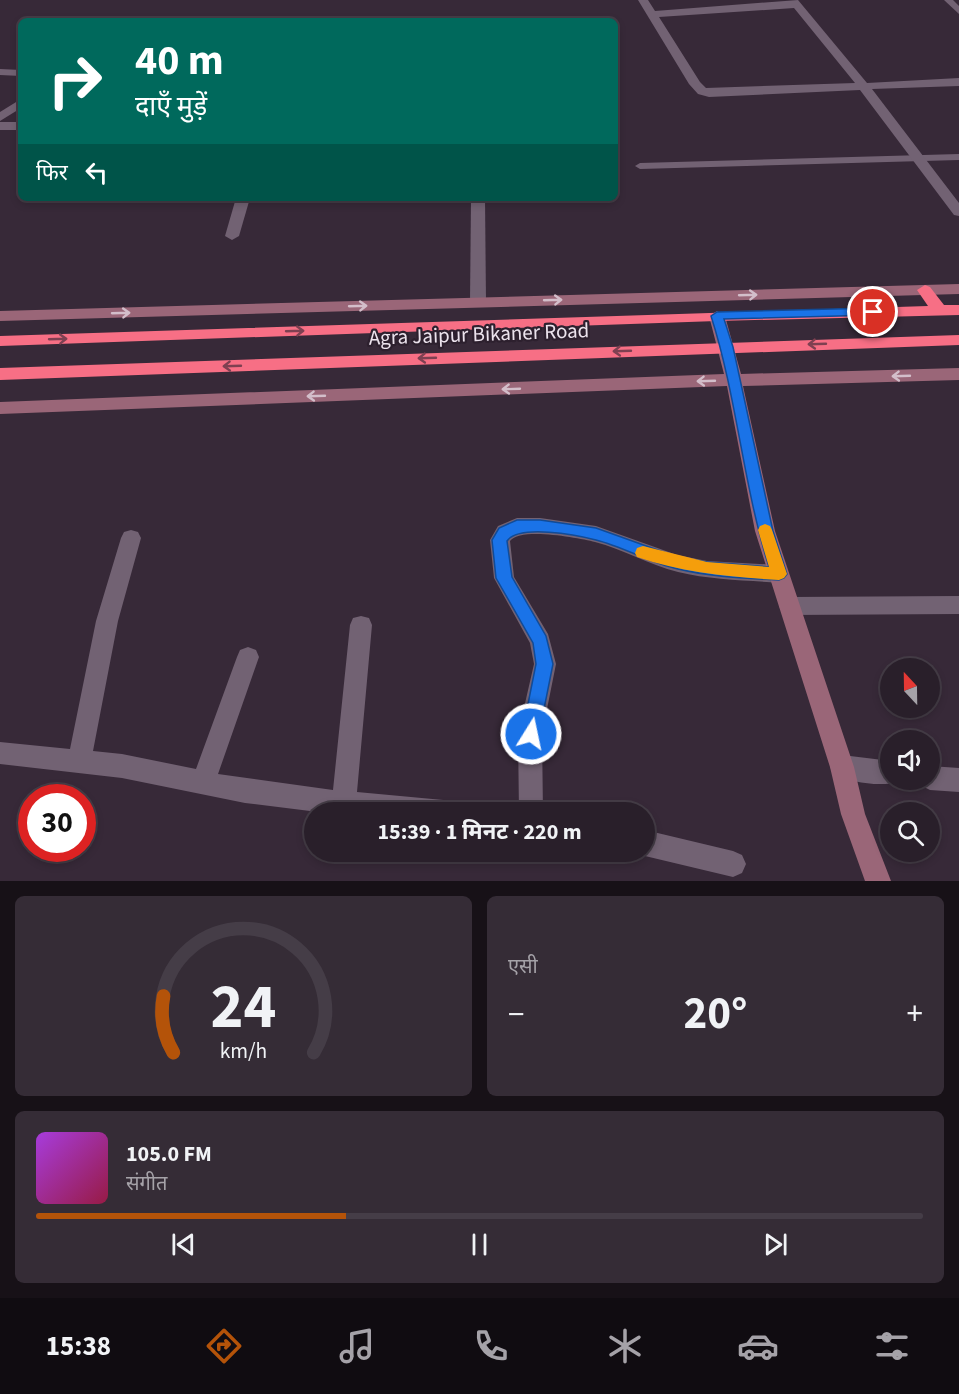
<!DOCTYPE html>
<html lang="hi">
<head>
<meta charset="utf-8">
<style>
  :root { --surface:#291f2a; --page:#352c36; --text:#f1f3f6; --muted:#a5a2a8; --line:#453d47; --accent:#b45309 }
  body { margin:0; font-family:"Source Sans 3","Noto Sans Devanagari",sans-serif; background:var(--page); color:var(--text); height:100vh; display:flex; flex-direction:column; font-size:22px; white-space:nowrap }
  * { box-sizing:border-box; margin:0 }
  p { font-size:20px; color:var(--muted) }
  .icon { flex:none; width:33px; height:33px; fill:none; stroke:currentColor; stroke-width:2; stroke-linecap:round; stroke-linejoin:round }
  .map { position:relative; height:881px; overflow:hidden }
  .details { display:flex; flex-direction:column; gap:15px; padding:15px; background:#171117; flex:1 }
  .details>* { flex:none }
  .hud { position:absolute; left:18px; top:18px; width:600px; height:183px; border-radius:9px; box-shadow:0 3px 9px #0003,0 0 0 2px var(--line); background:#00695c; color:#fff; overflow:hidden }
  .needle { width:39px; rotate:338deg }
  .tools { position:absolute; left:880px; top:658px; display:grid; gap:12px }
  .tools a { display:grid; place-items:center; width:60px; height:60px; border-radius:50%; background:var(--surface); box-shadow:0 3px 9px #0003,0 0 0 2px var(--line); font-size:30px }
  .speed { position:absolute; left:18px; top:784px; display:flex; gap:12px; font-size:30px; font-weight:700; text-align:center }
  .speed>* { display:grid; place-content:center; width:78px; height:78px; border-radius:50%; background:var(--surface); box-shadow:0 3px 9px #0003,0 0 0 2px var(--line); line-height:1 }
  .speed .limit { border:9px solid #d22; background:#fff; color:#111 }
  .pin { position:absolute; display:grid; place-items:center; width:51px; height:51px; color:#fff; margin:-26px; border:3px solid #fff; border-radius:50%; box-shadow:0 2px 6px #0007 }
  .me { position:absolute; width:66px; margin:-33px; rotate:10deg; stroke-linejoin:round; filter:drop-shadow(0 0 4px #0008) }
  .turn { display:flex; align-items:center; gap:21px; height:126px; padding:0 18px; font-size:27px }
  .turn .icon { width:78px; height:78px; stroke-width:2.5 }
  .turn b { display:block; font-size:42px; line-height:51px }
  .then { display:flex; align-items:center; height:57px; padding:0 18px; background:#0003; gap:12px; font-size:22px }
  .big { font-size:45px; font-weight:700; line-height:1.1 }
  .details .widget { flex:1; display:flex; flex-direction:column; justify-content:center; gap:9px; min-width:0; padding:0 21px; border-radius:9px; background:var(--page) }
  .details .dial { align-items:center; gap:0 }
  .dial svg { height:156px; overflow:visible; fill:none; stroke:var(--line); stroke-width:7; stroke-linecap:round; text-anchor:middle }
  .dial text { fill:var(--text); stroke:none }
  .song { display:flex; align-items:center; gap:18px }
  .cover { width:72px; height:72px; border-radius:9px; background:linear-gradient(135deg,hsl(280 70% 55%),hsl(340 70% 35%)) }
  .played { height:6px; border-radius:3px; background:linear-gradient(90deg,var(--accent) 35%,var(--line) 35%) }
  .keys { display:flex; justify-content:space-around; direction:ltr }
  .heat { display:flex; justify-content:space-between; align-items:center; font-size:33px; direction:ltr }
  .details .tiles { flex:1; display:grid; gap:15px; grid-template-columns:1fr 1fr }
  .widget:last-child { grid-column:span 2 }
  .trip { position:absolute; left:304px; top:802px; width:351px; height:60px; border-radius:30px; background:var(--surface); box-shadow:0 3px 9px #0003,0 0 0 2px var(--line); font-weight:700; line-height:60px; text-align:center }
  .menu { display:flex; height:96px; justify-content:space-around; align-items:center; background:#100c11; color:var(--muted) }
  .menu .icon { width:42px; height:42px }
  .menu .selected { color:var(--accent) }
  .menu b { font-size:27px; color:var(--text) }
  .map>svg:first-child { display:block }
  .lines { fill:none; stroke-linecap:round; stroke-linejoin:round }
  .lane { fill:#726273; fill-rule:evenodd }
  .street { fill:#726273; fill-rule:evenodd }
  .secondary { fill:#9a6678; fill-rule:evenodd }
  .highway { fill:#f76f85; fill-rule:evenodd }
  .oneway { stroke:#d3beca }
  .oneway2 { stroke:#7e4051 }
  .route { fill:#1a73e8; stroke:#114b97; stroke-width:1.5 }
  .slow { fill:#f59e0b }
  .labels { text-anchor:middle; stroke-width:4.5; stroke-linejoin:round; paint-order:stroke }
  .street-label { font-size:21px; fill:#ece3ed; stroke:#2d202e }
</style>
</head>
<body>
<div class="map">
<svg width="959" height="881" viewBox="0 0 959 881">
  <rect width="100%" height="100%" fill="#372938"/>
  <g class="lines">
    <!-- lane -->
    <g class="lane">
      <path d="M944 0H953L959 6V14Z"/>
      <path d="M959 154V160L640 169 635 166 640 163Z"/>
    </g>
    <!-- street -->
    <g class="street">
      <path d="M638 0H648L655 11 798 0 867 83 959 78V86L872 89 959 203V216L954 215 860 90 709 97 698 94 689 84ZM794 8 855 83 706 88 700 82 659 17Z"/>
      <path d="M0 69 21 70V76L0 75Z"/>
      <path d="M21 99V108L0 121V112Z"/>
      <rect x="0" y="122" width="21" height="8"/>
      <path d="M236 198H250L239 236 232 240 225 236Z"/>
      <path d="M471 198H485L486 302 478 307 470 302Z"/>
      <path d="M517 518H540L596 526 677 555 707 561 779 565 786 568 789 574 786 580 779 583C745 580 711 580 678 572 649 565 623 549 595 542 578 538 521 527 510 541L514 577 548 634 556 664 542 734 543 813H519L518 734 534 664 530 643 494 578 490 540 498 526Z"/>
      <path d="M131 530 138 532 141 538 118 621 93 751 122 754 196 769 237 657 240 650 248 647 256 650 259 657 218 774 333 790 350 625 353 618 361 616 369 618 372 625 357 792 454 801 463 804 466 813H326L245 803 122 778 0 764V742L70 749 96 621 121 538 124 532Z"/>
      <path d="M959 596V614L789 615 782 612 779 606 782 600 789 597Z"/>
      <path d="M842 755 891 761V780L899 781C883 788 850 782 834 775L830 767 834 759Z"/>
      <path d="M930 766 959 768V792L930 790 922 786 919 780H930Z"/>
      <path d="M645 830 733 851 742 855 746 864 742 873 733 877 645 856 636 852H645Z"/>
    </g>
    <!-- secondary -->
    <g class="secondary">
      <path d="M959 284V294L0 321V311Z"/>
      <path d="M717 311 725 316 741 374 959 368V380L743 386 775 531 854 767 865 814 891 881H865L841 814 830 767 755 531 727 386 0 414V402L724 374 709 316Z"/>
    </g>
    <!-- highway -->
    <g class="highway">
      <path d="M925 285 930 287 944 305H959V315L717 321 0 346V336L928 306 917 290Z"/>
      <path d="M959 335V345L0 380V368Z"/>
    </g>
  </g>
  <!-- one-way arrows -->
  <defs><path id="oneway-shaft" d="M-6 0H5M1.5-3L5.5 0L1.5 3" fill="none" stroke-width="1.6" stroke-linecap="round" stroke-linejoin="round" transform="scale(1.5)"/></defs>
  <g class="oneway">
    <use href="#oneway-shaft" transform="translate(748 295) rotate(-2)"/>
    <use href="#oneway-shaft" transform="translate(553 300) rotate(-2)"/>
    <use href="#oneway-shaft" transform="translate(358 306) rotate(-2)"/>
    <use href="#oneway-shaft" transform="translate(121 313) rotate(-2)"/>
    <use href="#oneway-shaft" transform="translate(901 376) rotate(178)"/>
    <use href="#oneway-shaft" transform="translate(706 381) rotate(178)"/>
    <use href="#oneway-shaft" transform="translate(511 389) rotate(178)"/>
    <use href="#oneway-shaft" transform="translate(316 396) rotate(178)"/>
  </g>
  <g class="oneway2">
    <use href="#oneway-shaft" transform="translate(295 331) rotate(-2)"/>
    <use href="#oneway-shaft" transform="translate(58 339) rotate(-2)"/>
    <use href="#oneway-shaft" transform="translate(817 344) rotate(178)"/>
    <use href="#oneway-shaft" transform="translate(622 351) rotate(178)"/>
    <use href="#oneway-shaft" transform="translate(427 358) rotate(178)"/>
    <use href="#oneway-shaft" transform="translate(232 366) rotate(178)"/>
  </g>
  <!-- route -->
  <path class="route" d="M873 308 877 310V315L724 319 733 347 773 531 787 574 784 578 779 580C745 578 711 577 678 569 650 563 624 547 596 540 577 535 519 524 507 541L512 577 546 636 553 664 539 734 537 740 531 743 524 740 522 734 536 664 533 643 496 578 492 540 499 528 517 520H540L596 528 677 557 707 562 769 567C743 485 737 397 711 316L717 312Z"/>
  <!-- slow -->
  <path class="slow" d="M765 524 770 526 772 530 787 574 784 578 779 580C730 577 684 573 637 557L635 553 637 548 643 546 707 562 769 567 758 530 760 526Z"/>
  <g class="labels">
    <!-- street labels -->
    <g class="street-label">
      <text transform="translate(479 334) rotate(-2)" y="7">Agra Jaipur Bikaner Road</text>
    </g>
  </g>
</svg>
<div class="tools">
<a><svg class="needle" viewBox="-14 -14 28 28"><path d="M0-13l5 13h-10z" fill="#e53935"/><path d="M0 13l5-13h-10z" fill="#a5a2a8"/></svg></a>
<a><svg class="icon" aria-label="sound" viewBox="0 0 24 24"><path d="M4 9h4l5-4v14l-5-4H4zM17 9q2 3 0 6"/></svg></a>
<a><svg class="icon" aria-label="search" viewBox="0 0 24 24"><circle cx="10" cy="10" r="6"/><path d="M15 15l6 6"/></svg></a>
</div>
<div class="speed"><div class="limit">30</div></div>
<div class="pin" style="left:873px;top:312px;background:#d93025"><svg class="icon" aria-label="arrive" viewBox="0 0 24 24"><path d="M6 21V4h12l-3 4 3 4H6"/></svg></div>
<svg class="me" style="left:531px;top:734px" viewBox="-20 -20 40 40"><circle r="17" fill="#1a73e8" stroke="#fff" stroke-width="3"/><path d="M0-11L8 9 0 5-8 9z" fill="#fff"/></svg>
<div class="trip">15:39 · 1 मिनट · 220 m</div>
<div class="hud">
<div class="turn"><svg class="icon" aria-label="right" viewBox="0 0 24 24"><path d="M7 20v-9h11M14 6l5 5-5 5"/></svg><div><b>40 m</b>दाएँ मुड़ें</div></div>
<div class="then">फिर<svg class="icon" aria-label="left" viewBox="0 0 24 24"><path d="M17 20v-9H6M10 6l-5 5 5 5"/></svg></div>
</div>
</div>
<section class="details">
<div class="tiles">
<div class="widget dial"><svg viewBox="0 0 100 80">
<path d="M14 69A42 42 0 1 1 86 69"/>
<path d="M14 69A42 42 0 0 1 9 40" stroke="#b45309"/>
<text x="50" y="56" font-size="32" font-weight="700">24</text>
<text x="50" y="72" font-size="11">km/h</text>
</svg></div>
<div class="widget"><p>एसी</p>
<div class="heat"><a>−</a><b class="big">20°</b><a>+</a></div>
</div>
<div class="widget">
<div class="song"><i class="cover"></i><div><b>105.0 FM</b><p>संगीत</p></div></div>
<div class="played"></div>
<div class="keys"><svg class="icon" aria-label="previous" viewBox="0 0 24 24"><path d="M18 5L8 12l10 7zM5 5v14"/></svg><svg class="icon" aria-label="pause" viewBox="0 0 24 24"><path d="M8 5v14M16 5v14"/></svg><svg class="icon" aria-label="next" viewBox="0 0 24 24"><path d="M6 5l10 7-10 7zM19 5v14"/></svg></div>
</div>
</div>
</section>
<nav class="menu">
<b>15:38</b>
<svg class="icon selected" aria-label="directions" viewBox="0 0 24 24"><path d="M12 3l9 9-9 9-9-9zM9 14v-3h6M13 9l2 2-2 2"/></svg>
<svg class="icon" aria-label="music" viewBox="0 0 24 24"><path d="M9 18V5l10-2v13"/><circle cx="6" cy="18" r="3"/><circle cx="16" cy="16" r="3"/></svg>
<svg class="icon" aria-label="phone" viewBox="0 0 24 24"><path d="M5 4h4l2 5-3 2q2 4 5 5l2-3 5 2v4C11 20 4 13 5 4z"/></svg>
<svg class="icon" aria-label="climate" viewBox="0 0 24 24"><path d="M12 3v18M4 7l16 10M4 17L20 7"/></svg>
<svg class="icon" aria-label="car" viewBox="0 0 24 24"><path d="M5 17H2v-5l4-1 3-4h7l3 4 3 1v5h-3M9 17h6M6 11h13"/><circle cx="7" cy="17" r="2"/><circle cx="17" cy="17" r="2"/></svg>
<svg class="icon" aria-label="filters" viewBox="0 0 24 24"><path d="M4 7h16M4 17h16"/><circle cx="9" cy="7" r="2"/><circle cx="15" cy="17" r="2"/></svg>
</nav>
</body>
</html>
